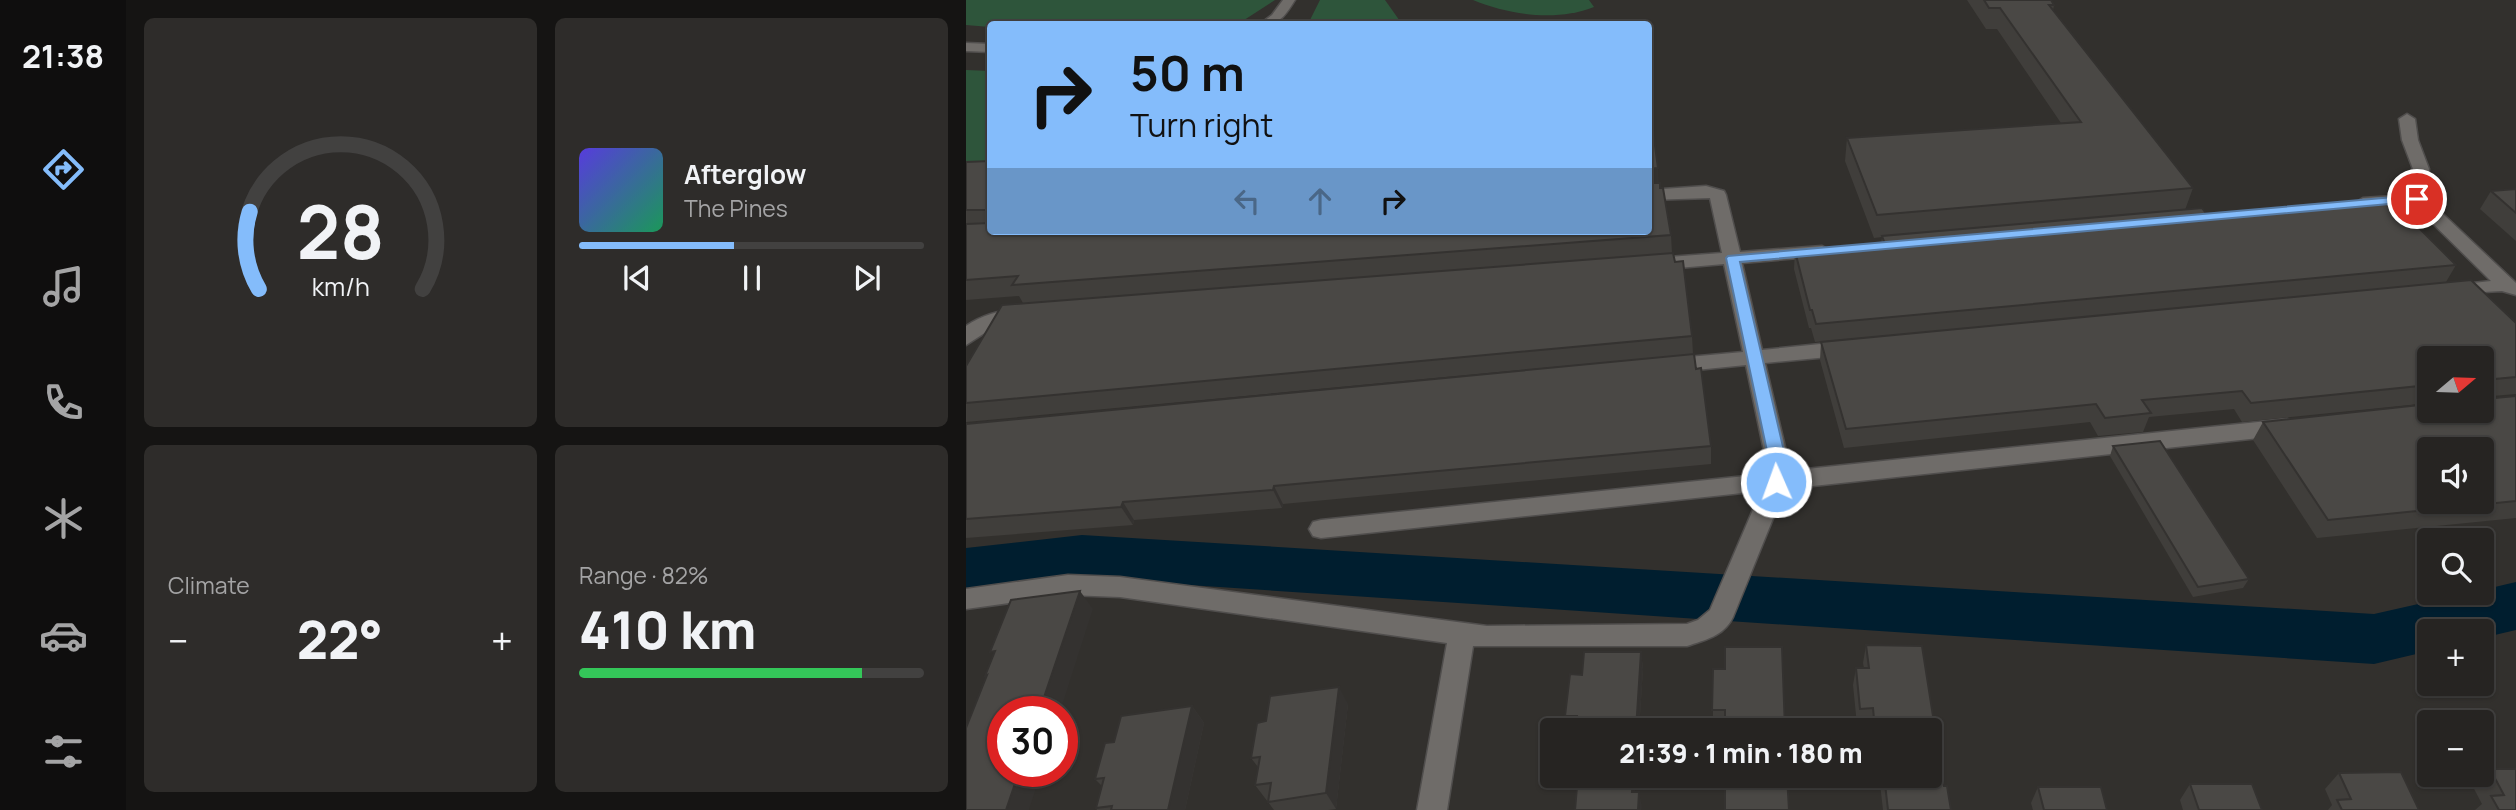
<!DOCTYPE html>
<html lang="en">
<head>
<meta charset="utf-8">
<style>
  :root { --surface:#262422; --page:#2e2c2a; --text:#f1f3f6; --muted:#a4a4a5; --line:#424140; --accent:#84bcfb }
  body { margin:0; font-family:Manrope,sans-serif; background:var(--page); color:var(--text); height:100vh; display:flex; flex-direction:column; font-size:26px; white-space:nowrap }
  * { box-sizing:border-box; margin:0 }
  p { font-size:23px; color:var(--muted) }
  .icon { flex:none; width:38px; height:38px; fill:none; stroke:currentColor; stroke-width:2; stroke-linecap:round; stroke-linejoin:round }
  .map { position:relative; flex:1; overflow:hidden }
  .side { display:flex; flex-direction:column; gap:18px; padding:18px; background:#151413; width:840px }
  .side>* { flex:none }
  .top-card { position:absolute; left:21px; top:21px; width:665px; height:214px; border-radius:7px; box-shadow:0 2px 5px #0004,0 0 0 2px var(--line); background:#84bcfb; color:#111; overflow:hidden }
  .needle { width:46px; rotate:71deg }
  .controls { position:absolute; left:1451px; top:346px; display:grid; gap:14px }
  .controls a { display:grid; place-items:center; width:77px; height:77px; border-radius:7px; background:var(--surface); box-shadow:0 2px 5px #0004,0 0 0 2px var(--line); font-size:35px }
  .speed { position:absolute; left:21px; top:696px; display:flex; gap:14px; font-size:35px; font-weight:700; text-align:center }
  .speed>* { display:grid; place-content:center; width:91px; height:91px; border-radius:50%; background:var(--surface); box-shadow:0 2px 5px #0004,0 0 0 2px var(--line); line-height:1 }
  .speed .limit { border:10px solid #d22; background:#fff; color:#111 }
  .pin { position:absolute; display:grid; place-items:center; width:60px; height:60px; color:#fff; margin:-30px; border:4px solid #fff; border-radius:50%; box-shadow:0 2px 7px #0007 }
  .me { position:absolute; width:77px; margin:-38px; rotate:358deg; stroke-linejoin:round; filter:drop-shadow(0 0 5px #0008) }
  .turn { display:flex; align-items:center; gap:24px; height:147px; padding:0 28px; font-size:32px }
  .turn .icon { width:91px; height:91px; stroke-width:2.5 }
  .turn b { display:block; font-size:49px; line-height:60px }
  .lanes { display:flex; align-items:center; height:66px; padding:0 28px; background:#0003; justify-content:center; gap:35px; direction:ltr }
  .lanes .off { opacity:.35 }
  .big { font-size:52px; font-weight:800; line-height:1.1 }
  .side .card { flex:1; display:flex; flex-direction:column; justify-content:center; gap:10px; min-width:0; padding:0 24px; border-radius:10px; background:var(--page) }
  .side .dial { align-items:center; gap:0 }
  .dial svg { height:182px; overflow:visible; fill:none; stroke:var(--line); stroke-width:7; stroke-linecap:round; text-anchor:middle }
  .dial text { fill:var(--text); stroke:none }
  .song { display:flex; align-items:center; gap:21px }
  .cover { width:84px; height:84px; border-radius:10px; background:linear-gradient(135deg,hsl(250 70% 55%),hsl(150 70% 35%)) }
  .played { height:7px; border-radius:4px; background:linear-gradient(90deg,var(--accent) 45%,var(--line) 45%) }
  .keys { display:flex; justify-content:space-around; direction:ltr }
  .heat { display:flex; justify-content:space-between; align-items:center; font-size:38px; direction:ltr }
  .charge { height:10px; border-radius:5px; background:linear-gradient(90deg,#34c759 82%,var(--line) 0) }
  .side .tiles { flex:1; display:grid; gap:18px; grid-template-columns:repeat(2,1fr) }
  .trip { position:absolute; left:574px; top:718px; width:402px; height:70px; border-radius:7px; background:var(--surface); box-shadow:0 2px 5px #0004,0 0 0 2px var(--line); font-weight:800; line-height:70px; text-align:center }
  main { display:flex; flex:1; min-height:0 }
  .menu { display:flex; flex-direction:column; width:126px; justify-content:space-around; align-items:center; background:#0f0e0e; color:var(--muted) }
  .menu .icon { width:49px; height:49px }
  .menu .on { color:var(--accent) }
  .menu b { font-size:32px; color:var(--text) }
  .map>svg:first-child { display:block }
  .green { fill:#2e553b }
  .lines { fill:none; stroke-linecap:round; stroke-linejoin:round }
  .canal { fill:#001e2f; fill-rule:evenodd }
  .street-casing { stroke:#504e4d; stroke-width:3 }
  .street { fill:#6f6c69; fill-rule:evenodd }
  .wall { fill:#403e3b }
  .shaded-wall { fill:#343230 }
  .building { fill:#4a4845; stroke:#343230; stroke-width:2; fill-rule:evenodd }
  .route { fill:#84bcfb; stroke:#567aa3; stroke-width:2 }
</style>
</head>
<body>
<main>
<nav class="menu">
<b>21:38</b>
<svg class="icon on" aria-label="directions" viewBox="0 0 24 24"><path d="M12 3l9 9-9 9-9-9zM9 14v-3h6M13 9l2 2-2 2"/></svg>
<svg class="icon" aria-label="music" viewBox="0 0 24 24"><path d="M9 18V5l10-2v13"/><circle cx="6" cy="18" r="3"/><circle cx="16" cy="16" r="3"/></svg>
<svg class="icon" aria-label="phone" viewBox="0 0 24 24"><path d="M5 4h4l2 5-3 2q2 4 5 5l2-3 5 2v4C11 20 4 13 5 4z"/></svg>
<svg class="icon" aria-label="climate" viewBox="0 0 24 24"><path d="M12 3v18M4 7l16 10M4 17L20 7"/></svg>
<svg class="icon" aria-label="car" viewBox="0 0 24 24"><path d="M5 17H2v-5l4-1 3-4h7l3 4 3 1v5h-3M9 17h6M6 11h13"/><circle cx="7" cy="17" r="2"/><circle cx="17" cy="17" r="2"/></svg>
<svg class="icon" aria-label="filters" viewBox="0 0 24 24"><path d="M4 7h16M4 17h16"/><circle cx="9" cy="7" r="2"/><circle cx="15" cy="17" r="2"/></svg>
</nav>
<section class="side">
<div class="tiles">
<div class="card dial"><svg viewBox="0 0 100 80">
<path d="M14 69A42 42 0 1 1 86 69"/>
<path d="M14 69A42 42 0 0 1 10 35" stroke="#84bcfb"/>
<text x="50" y="56" font-size="32" font-weight="700">28</text>
<text x="50" y="72" font-size="11">km/h</text>
</svg></div>
<div class="card">
<div class="song"><i class="cover"></i><div><b>Afterglow</b><p>The Pines</p></div></div>
<div class="played"></div>
<div class="keys"><svg class="icon" aria-label="previous" viewBox="0 0 24 24"><path d="M18 5L8 12l10 7zM5 5v14"/></svg><svg class="icon" aria-label="pause" viewBox="0 0 24 24"><path d="M8 5v14M16 5v14"/></svg><svg class="icon" aria-label="next" viewBox="0 0 24 24"><path d="M6 5l10 7-10 7zM19 5v14"/></svg></div>
</div>
<div class="card"><p>Climate</p>
<div class="heat"><a>−</a><b class="big">22°</b><a>+</a></div>
</div>
<div class="card"><p>Range · 82%</p><b class="big">410 km</b><div class="charge"></div></div>
</div>
</section>
<div class="map">
<svg width="1550" height="810" viewBox="0 0 1550 810">
  <rect width="100%" height="100%" fill="#32302d"/>
  <!-- green -->
  <g class="green">
    <path d="M0 0H309L272 24H24V27L0 25Z"/>
    <path d="M354 0H419L436 24H342Z"/>
    <path d="M507 0H623L628 7C590 22 544 15 507 0Z"/>
    <path d="M0 70 24 71V171L0 167Z"/>
  </g>
  <g class="lines">
    <!-- canal -->
    <path class="canal" d="M116 535 1408 614 1501 593H1516V590L1550 582V630L1516 638V632H1463V651L1408 664 163 581 116 579 0 592V548Z"/>
    <defs>
      <g id="street">
        <path d="M317 0H329C318 17 315 24 294 24L306 15Z"/>
        <path d="M0 43 24 44V52L0 51Z"/>
        <path d="M1441 114 1449 119 1452 140 1463 169 1460 198 1550 283V295L1536 291 1480 294 1478 290 1480 286 1525 281 1447 204 1397 208 1389 203 1397 198 1443 195 1447 169 1436 140 1433 119Z"/>
        <path d="M740 186 758 191 760 195 774 252 856 246 865 251 856 256 776 263 796 350 884 341 891 343 894 348 891 353 884 355 799 363 820 451 821 471 1321 419 1329 422 1332 427 1329 432 1321 435 819 489 767 617C758 636 739 640 721 646H507L481 810H451L481 643 154 597 102 595 0 609V589L102 575 154 577 521 626 721 624 732 620 744 610 795 491 355 538 347 536 343 529 347 522 355 520 799 474 798 451 780 365 700 373 693 371 690 366 693 361 700 359 777 352 758 264 689 270 680 264 689 258 756 253 744 198 682 200V190Z"/>
        <path d="M54 308 61 310 64 314 61 318 31 325 0 345V326C16 315 35 310 54 308Z"/>
      </g>
    </defs>
    <!-- street casing -->
    <use href="#street" class="street-casing"/>
    <!-- street -->
    <use href="#street" class="street"/>
  </g>
  <!-- wall -->
  <g class="wall">
    <path d="M1001 0H1085L1088 5 1087 10 1227 188 1219 210 1242 216 1490 265 1480 282 1550 323V394L1526 396 1529 398 1550 396V518L1351 538 1287 440 1297 422 1516 411V359H1463V403L1276 422 1268 409 1183 417 1177 432 1132 436 1124 422 878 448 854 360 855 342 1045 324 849 342 845 328H843L828 269 829 251 915 245 916 237 908 238 879 161 881 138 1095 123 1031 29H1020Z"/>
    <path d="M24 161V231L693 183 705 235 706 253 726 336 727 354 0 422V366L57 303 53 296 0 300V162Z"/>
    <path d="M1550 189V241L1514 209 1525 191Z"/>
    <path d="M730 369 745 446V464L317 504 316 508 168 520 167 525 0 538V424Z"/>
    <path d="M1147 446 1283 579 1277 588 1227 597 1144 456Z"/>
    <path d="M900 645 956 646 978 786H981L985 810H917L913 775H964V730H904V725H891L887 685 890 668H898L897 663Z"/>
    <path d="M675 652 677 669 673 730H602L599 716 616 675Z"/>
    <path d="M747 669 819 730 747 727Z"/>
    <path d="M382 704 370 809 362 810H308L289 785 292 767 285 758Z"/>
    <path d="M226 706 238 723 219 810H131L130 808 136 786 129 779 148 742Z"/>
    <path d="M1524 769 1550 810H1509L1516 804 1506 785Z"/>
    <path d="M1373 773 1453 810H1362L1366 805 1359 789Z"/>
    <path d="M1224 784 1296 810H1217L1214 800Z"/>
    <path d="M1072 787 1141 810H1067L1065 803Z"/>
  </g>
  <!-- shaded-wall -->
  <g class="shaded-wall">
    <path d="M692 168 693 187 682 188V169Z"/>
    <path d="M308 486 317 504 316 508 307 490Z"/>
    <path d="M157 502 168 520 167 525 155 507Z"/>
    <path d="M114 591 127 609 94 712H73Z"/>
    <path d="M675 652 677 669 673 730H670Z"/>
    <path d="M373 687 382 704 370 809 360 793Z"/>
    <path d="M226 706 238 723 219 810H202Z"/>
    <path d="M53 772H75L63 810H40Z"/>
    <path d="M667 775H670L668 807 666 792Z"/>
    <path d="M673 792 676 807 675 810H672Z"/>
  </g>
  <!-- building -->
  <g class="building">
    <path d="M1018 0H1085L1088 5H1083L1227 188 911 215 881 138 1115 122 1034 8H1023Z"/>
    <path d="M682 123H686L692 168 682 169Z"/>
    <path d="M24 161V210H0V162Z"/>
    <path d="M682 183H694V188H697L705 235 46 285 52 276 0 280V224L24 223V231H682Z"/>
    <path d="M1550 189V213L1525 191Z"/>
    <path d="M1425 200 1490 265 850 324 846 310H844L829 251 919 244 916 236 1236 208 1242 216Z"/>
    <path d="M707 253 709 262 717 261 726 336 0 403V366L36 305Z"/>
    <path d="M1505 280 1550 323V377L1529 379 1526 390 1518 392 1529 398 1550 396V501L1362 520 1297 422 1463 404V411H1516V359H1463V385L1285 403 1276 391 1176 400 1185 413 1139 418 1130 404 880 429 855 342ZM1463 450H1516V502H1463Z"/>
    <path d="M728 354 730 369 735 368 745 446 308 486 307 490 157 502 155 507 0 519V424Z"/>
    <path d="M1194 441 1283 579 1232 587 1147 446Z"/>
    <path d="M114 591 73 712H37V772H53L40 810H0V728L21 675 19 676 29 651 24 652 45 600Z"/>
    <path d="M900 645 956 646 978 786H981L985 810H922L918 775H964V730H909L907 708 894 709 890 668H903Z"/>
    <path d="M759 647H816L819 730H759V710H746L747 669H759Z"/>
    <path d="M618 652H675L670 730H610L611 716H599L604 674 616 675Z"/>
    <path d="M373 687 360 793 302 802 305 783 289 785 294 757 285 758 291 723 300 721 304 696Z"/>
    <path d="M226 706 202 810H145L146 806 130 808 138 778 129 779 139 743 148 742 155 716Z"/>
    <path d="M1524 769H1550V810H1533L1525 796 1538 795Z"/>
    <path d="M1435 772 1453 810H1376L1371 800 1385 799 1373 773Z"/>
    <path d="M612 775H667L666 792H673L672 810H609Z"/>
    <path d="M759 775H821L823 810H759Z"/>
    <path d="M1224 784H1286L1296 810H1233Z"/>
    <path d="M1072 787H1135L1141 810H1078Z"/>
  </g>
  <!-- route -->
  <path class="route" d="M1451 195 1456 196V201L774 262 818 451V482L816 487H804L801 482V451L760 258 762 256Z"/>
</svg>
<div class="controls">
<a><svg class="needle" viewBox="-14 -14 28 28"><path d="M0-13l5 13h-10z" fill="#e53935"/><path d="M0 13l5-13h-10z" fill="#a4a4a5"/></svg></a>
<a><svg class="icon" aria-label="sound" viewBox="0 0 24 24"><path d="M4 9h4l5-4v14l-5-4H4zM17 9q2 3 0 6"/></svg></a>
<a><svg class="icon" aria-label="search" viewBox="0 0 24 24"><circle cx="10" cy="10" r="6"/><path d="M15 15l6 6"/></svg></a>
<a>+</a>
<a>−</a>
</div>
<div class="speed"><div class="limit">30</div></div>
<div class="pin" style="left:1451px;top:199px;background:#d93025"><svg class="icon" aria-label="arrive" viewBox="0 0 24 24"><path d="M6 21V4h12l-3 4 3 4H6"/></svg></div>
<svg class="me" style="left:810px;top:482px" viewBox="-20 -20 40 40"><circle r="17" fill="#84bcfb" stroke="#fff" stroke-width="3"/><path d="M0-11L8 9 0 5-8 9z" fill="#fff"/></svg>
<div class="trip">21:39 · 1 min · 180 m</div>
<div class="top-card">
<div class="turn"><svg class="icon" aria-label="right" viewBox="0 0 24 24"><path d="M7 20v-9h11M14 6l5 5-5 5"/></svg><div><b>50 m</b>Turn right</div></div>
<div class="lanes"><svg class="icon off" aria-label="left" viewBox="0 0 24 24"><path d="M17 20v-9H6M10 6l-5 5 5 5"/></svg><svg class="icon off" aria-label="ahead" viewBox="0 0 24 24"><path d="M12 20V5M6 11l6-6 6 6"/></svg><svg class="icon" aria-label="right" viewBox="0 0 24 24"><path d="M7 20v-9h11M14 6l5 5-5 5"/></svg></div>
</div>
</div>
</main>
</body>
</html>
